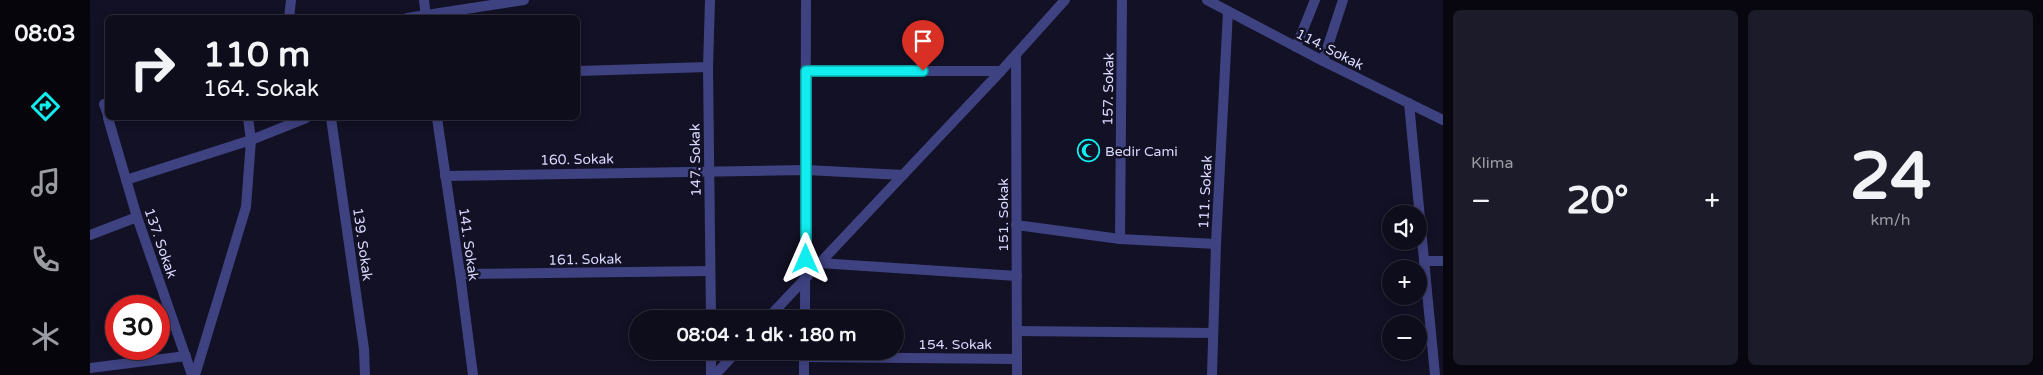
<!DOCTYPE html>
<html lang="tr">
<head>
<meta charset="utf-8">
<style>
  :root { --surface:#0e0d1c; --page:#1c1b29; --text:#f1f3f6; --muted:#9b9ca3; --line:#2e2d3b; --accent:#11ecef }
  body { margin:0; font-family:"Varela Round",sans-serif; background:var(--page); color:var(--text); height:100vh; display:flex; flex-direction:column; font-size:19px; white-space:nowrap }
  * { box-sizing:border-box; margin:0 }
  p { font-size:16px; color:var(--muted) }
  .icon { flex:none; width:28px; height:28px; fill:none; stroke:currentColor; stroke-width:2; stroke-linecap:round; stroke-linejoin:round }
  .map { position:relative; flex:1; overflow:hidden }
  .details { display:flex; flex-direction:column; gap:10px; padding:10px; background:#08070f; width:600px }
  .details>* { flex:none }
  .hud { position:absolute; left:15px; top:15px; width:475px; height:105px; border-radius:8px; box-shadow:0 2px 12px #0003,0 0 0 1px var(--line); background:#0e0d1c; color:var(--text); overflow:hidden }
  .fabs { position:absolute; left:1292px; top:205px; display:grid; gap:10px }
  .fabs a { display:grid; place-items:center; width:45px; height:45px; border-radius:50%; background:var(--surface); box-shadow:0 2px 12px #0003,0 0 0 1px var(--line); font-size:25px }
  .speed { position:absolute; left:15px; top:295px; display:flex; gap:10px; font-size:25px; font-weight:700; text-align:center }
  .speed>* { display:grid; place-content:center; width:65px; height:65px; border-radius:50%; background:var(--surface); box-shadow:0 2px 12px #0003,0 0 0 1px var(--line); line-height:1 }
  .speed .limit { border:8px solid #d22; background:#fff; color:#111 }
  .pin { position:absolute; display:grid; place-items:center; width:42px; height:42px; color:#fff; margin:-51px -21px; border-radius:50% 50% 50% 0; rotate:-45deg; box-shadow:0 0 5px #0007 }
  .pin .icon { rotate:45deg }
  .me { position:absolute; width:55px; margin:-28px; rotate:0deg; stroke-linejoin:round; filter:drop-shadow(0 0 4px #0008) }
  .turn { display:flex; align-items:center; gap:18px; height:105px; padding:0 15px; font-size:22px }
  .turn .icon { width:65px; height:65px; stroke-width:2.5 }
  .turn b { display:block; font-size:35px; line-height:42px }
  .big { font-size:38px; font-weight:800; line-height:1.1 }
  .details .card { flex:1; display:flex; flex-direction:column; justify-content:center; gap:8px; min-width:0; padding:0 18px; border-radius:8px; background:var(--page) }
  .details .dial { align-items:center; gap:0 }
  .dial b { font-size:65px; line-height:1 }
  .heat { display:flex; justify-content:space-between; align-items:center; font-size:28px; direction:ltr }
  .details .tiles { flex:1; display:grid; gap:10px; grid-template-columns:repeat(2,1fr) }
  .trip { position:absolute; left:539px; top:310px; width:275px; height:50px; border-radius:25px; background:var(--surface); box-shadow:0 2px 12px #0003,0 0 0 1px var(--line); font-weight:800; line-height:50px; text-align:center }
  main { display:flex; flex:1; min-height:0 }
  .menu { display:flex; flex-direction:column; width:90px; justify-content:space-around; align-items:center; background:#06050b; color:var(--muted) }
  .menu .icon { width:35px; height:35px }
  .menu .active { color:var(--accent) }
  .menu b { font-size:22px; color:var(--text) }
  .map>svg:first-child { display:block }
  .lines { fill:none; stroke-linecap:round; stroke-linejoin:round }
  .street { stroke:#3f4281; stroke-width:10 }
  .route-casing { stroke:#0b999b; stroke-width:12 }
  .route { stroke:#11ecef; stroke-width:9 }
  .labels { text-anchor:middle; stroke-width:5; stroke-linejoin:round; paint-order:stroke }
  .street-label { font-size:14px; fill:#d8d7fc; stroke:#121125 }
  .poi-label { font-size:14px; fill:#d8d7fc; stroke:#121125; text-anchor:start }
</style>
</head>
<body>
<main>
<nav class="menu">
<b>08:03</b>
<svg class="icon active" aria-label="directions" viewBox="0 0 24 24"><path d="M12 3l9 9-9 9-9-9zM9 14v-3h6M13 9l2 2-2 2"/></svg>
<svg class="icon" aria-label="music" viewBox="0 0 24 24"><path d="M9 18V5l10-2v13"/><circle cx="6" cy="18" r="3"/><circle cx="16" cy="16" r="3"/></svg>
<svg class="icon" aria-label="phone" viewBox="0 0 24 24"><path d="M5 4h4l2 5-3 2q2 4 5 5l2-3 5 2v4C11 20 4 13 5 4z"/></svg>
<svg class="icon" aria-label="climate" viewBox="0 0 24 24"><path d="M12 3v18M4 7l16 10M4 17L20 7"/></svg>
</nav>
<div class="map">
<svg width="1353" height="375" viewBox="0 0 1353 375">
  <rect width="100%" height="100%" fill="#121125"/>
  <g class="lines">
    <!-- street -->
    <g class="street">
      <path d="M334 0 336 18"/>
      <path d="M620 0 618 67 621 319"/>
      <path d="M1117 0 1233 61 1353 120"/>
      <path d="M199 18 201 0"/>
      <path d="M317 18 434 0"/>
      <path d="M1206 47 1225 0"/>
      <path d="M926 55 927 375"/>
      <path d="M1233 61 1253 0"/>
      <path d="M488 71 618 67"/>
      <path d="M716 71H911"/>
      <path d="M18 103 14 104 18 115"/>
      <path d="M1319 103 1345 375"/>
      <path d="M18 118 47 217 102 375"/>
      <path d="M241 118 274 349 275 375"/>
      <path d="M347 118 370 274 383 375"/>
      <path d="M355 176 716 170 813 175"/>
      <path d="M36 180 161 140 216 118"/>
      <path d="M926 225 1030 239 1126 244"/>
      <path d="M0 235 47 217"/>
      <path d="M1030 239 1032 0"/>
      <path d="M1334 261H1353"/>
      <path d="M729 263 927 276"/>
      <path d="M370 274 620 271"/>
      <path d="M677 319 911 71 975 0"/>
      <path d="M715 319 716 0"/>
      <path d="M927 331 1123 333"/>
      <path d="M621 351V375"/>
      <path d="M714 357 927 359"/>
      <path d="M0 368 96 356"/>
      <path d="M105 375 156 207 161 140 158 118"/>
      <path d="M625 375 647 351"/>
      <path d="M714 375V351"/>
      <path d="M1122 375 1126 244 1138 11"/>
    </g>
  </g>
  <g class="lines">
    <defs>
      <path id="route" d="M716 259V71H833"/>
    </defs>
    <!-- route casing -->
    <use href="#route" class="route-casing"/>
    <!-- route -->
    <use href="#route" class="route"/>
  </g>
  <!-- icons -->
  <defs>
    <symbol id="mosque-ring" viewBox="-11 -11 22 22"><circle r="9.5" fill="#121125" stroke="#11ecef" stroke-width="1.5"/><path d="M3.5-4.9A6 6 0 1 0 3.5 4.9A5 5 0 1 1 3.5-4.9Z" fill="#11ecef"/></symbol>
  </defs>
  <g fill-rule="evenodd">
    <use href="#mosque-ring" x="986" y="138" width="25" height="25"/>
  </g>
  <g class="labels">
    <!-- street labels -->
    <g class="street-label">
      <text transform="translate(1240 49) rotate(27)" y="5">114. Sokak</text>
      <text transform="translate(1018 89) rotate(-89)" y="5">157. Sokak</text>
      <text transform="translate(487 159) rotate(-1)" y="5">160. Sokak</text>
      <text transform="translate(605 160) rotate(-91)" y="5">147. Sokak</text>
      <text transform="translate(1115 192) rotate(-87)" y="5">111. Sokak</text>
      <text transform="translate(913 215) rotate(-90)" y="5">151. Sokak</text>
      <text transform="translate(71 243) rotate(71)" y="5">137. Sokak</text>
      <text transform="translate(273 244) rotate(82)" y="5">139. Sokak</text>
      <text transform="translate(379 244) rotate(82)" y="5">141. Sokak</text>
      <text transform="translate(495 259) rotate(-1)" y="5">161. Sokak</text>
      <text x="865" y="349">154. Sokak</text>
    </g>
    <!-- poi labels -->
    <g class="poi-label">
      <text x="1015" y="156">Bedir Cami</text>
    </g>
  </g>
</svg>
<div class="fabs">
<a><svg class="icon" aria-label="sound" viewBox="0 0 24 24"><path d="M4 9h4l5-4v14l-5-4H4zM17 9q2 3 0 6"/></svg></a>
<a>+</a>
<a>−</a>
</div>
<div class="speed"><div class="limit">30</div></div>
<div class="pin" style="left:833px;top:71px;background:#d93025"><svg class="icon" aria-label="arrive" viewBox="0 0 24 24"><path d="M6 21V4h12l-3 4 3 4H6"/></svg></div>
<svg class="me" style="left:716px;top:259px" viewBox="-20 -20 40 40"><path d="M0-17L14 15 0 8-14 15z" fill="#11ecef" stroke="#fff" stroke-width="4"/></svg>
<div class="trip">08:04 · 1 dk · 180 m</div>
<div class="hud">
<div class="turn"><svg class="icon" aria-label="right" viewBox="0 0 24 24"><path d="M7 20v-9h11M14 6l5 5-5 5"/></svg><div><b>110 m</b>164. Sokak</div></div>
</div>
</div>
<section class="details">
<div class="tiles">
<div class="card"><p>Klima</p>
<div class="heat"><a>−</a><b class="big">20°</b><a>+</a></div>
</div>
<div class="card dial"><b>24</b><p>km/h</p></div>
</div>
</section>
</main>
</body>
</html>
